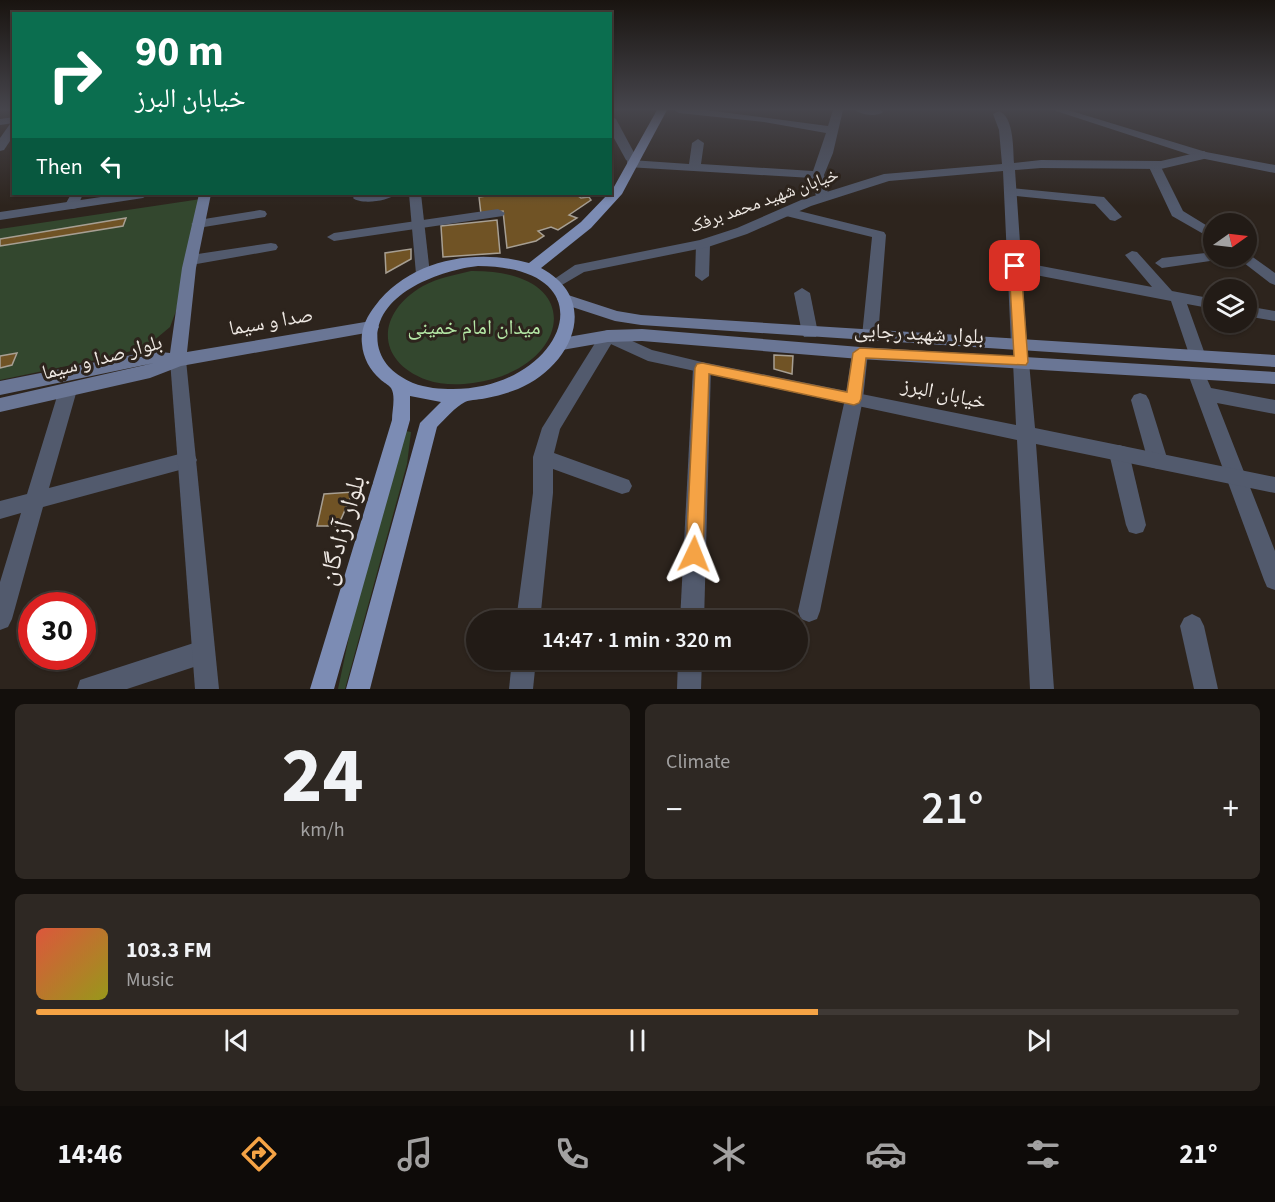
<!DOCTYPE html>
<html lang="en">
<head>
<meta charset="utf-8">
<style>
  :root { --surface:#221b16; --page:#2e2823; --text:#f1f3f6; --muted:#a2a1a1; --line:#3f3935; --accent:#f5a345 }
  body { margin:0; font-family:"Source Sans 3","Noto Naskh Arabic",sans-serif; background:var(--page); color:var(--text); height:100vh; display:flex; flex-direction:column; font-size:22px; white-space:nowrap }
  * { box-sizing:border-box; margin:0 }
  p { font-size:20px; color:var(--muted) }
  .icon { flex:none; width:33px; height:33px; fill:none; stroke:currentColor; stroke-width:2; stroke-linecap:round; stroke-linejoin:round }
  .map { position:relative; height:689px; overflow:hidden }
  .side { display:flex; flex-direction:column; gap:15px; padding:15px; background:#130f0c; flex:1 }
  .side>* { flex:none }
  .banner { position:absolute; left:12px; top:12px; width:600px; height:183px; border-radius:0px; box-shadow:0 2px 4px #0004,0 0 0 2px var(--line); background:#0b6e4f; color:#fff; overflow:hidden }
  .needle { width:39px; rotate:76deg }
  .tools { position:absolute; left:1203px; top:213px; display:grid; gap:12px }
  .tools a { display:grid; place-items:center; width:54px; height:54px; border-radius:50%; background:var(--surface); box-shadow:0 2px 4px #0004,0 0 0 2px var(--line); font-size:30px }
  .speed { position:absolute; left:18px; top:592px; display:flex; gap:12px; font-size:30px; font-weight:700; text-align:center }
  .speed>* { display:grid; place-content:center; width:78px; height:78px; border-radius:50%; background:var(--surface); box-shadow:0 2px 4px #0004,0 0 0 2px var(--line); line-height:1 }
  .speed .limit { border:9px solid #d22; background:#fff; color:#111 }
  .pin { position:absolute; display:grid; place-items:center; width:51px; height:51px; color:#fff; margin:-26px; border-radius:12px; box-shadow:0 3px 9px #0006 }
  .me { position:absolute; width:66px; margin:-33px; rotate:2deg; stroke-linejoin:round; filter:drop-shadow(0 0 4px #0008) }
  .turn { display:flex; align-items:center; gap:21px; height:126px; padding:0 24px; font-size:27px }
  .turn .icon { width:78px; height:78px; stroke-width:2.5 }
  .turn b { display:block; font-size:42px; line-height:51px }
  .then { display:flex; align-items:center; height:57px; padding:0 24px; background:#0003; gap:12px; font-size:22px }
  .big { font-size:45px; font-weight:600; line-height:1.1 }
  .side .widget { flex:1; display:flex; flex-direction:column; justify-content:center; gap:9px; min-width:0; padding:0 21px; border-radius:9px; background:var(--page) }
  .side .dial { align-items:center; gap:0 }
  .dial b { font-size:78px; line-height:1 }
  .song { display:flex; align-items:center; gap:18px }
  .cover { width:72px; height:72px; border-radius:9px; background:linear-gradient(135deg,hsl(10 70% 55%),hsl(60 70% 35%)) }
  .played { height:6px; border-radius:3px; background:linear-gradient(90deg,var(--accent) 65%,var(--line) 65%) }
  .keys { display:flex; justify-content:space-around; direction:ltr }
  .heat { display:flex; justify-content:space-between; align-items:center; font-size:33px; direction:ltr }
  .side .tiles { flex:1; display:grid; gap:15px; grid-template-columns:1fr 1fr }
  .widget:last-child { grid-column:span 2 }
  .trip { position:absolute; left:466px; top:610px; width:342px; height:60px; border-radius:30px; background:var(--surface); box-shadow:0 2px 4px #0004,0 0 0 2px var(--line); font-weight:600; line-height:60px; text-align:center }
  .menu { display:flex; height:96px; justify-content:space-around; align-items:center; background:#0e0b09; color:var(--muted) }
  .menu .icon { width:42px; height:42px }
  .menu .on { color:var(--accent) }
  .menu b { font-size:27px; color:var(--text) }
  .map>svg:first-child { display:block }
  .green { fill:#33472e }
  .building { fill:#705325; stroke:#a79f93; stroke-width:1.5 }
  .lines { fill:none; stroke-linecap:round; stroke-linejoin:round }
  .minor { fill:#525a6d; fill-rule:evenodd }
  .tertiary { fill:#525a6d; fill-rule:evenodd }
  .secondary { fill:#6a7695; fill-rule:evenodd }
  .primary { fill:#7c8cb4; fill-rule:evenodd }
  .route { fill:#f5a345; stroke:#9f6a2d; stroke-width:1.5 }
  .labels { text-anchor:middle; stroke-width:6; stroke-linejoin:round; paint-order:stroke }
  .far-street-label { font-size:18px; fill:#eee8e3; stroke:#2d241d }
  .street-label { font-size:21px; fill:#eee8e3; stroke:#2d241d }
  .park-label { font-size:21px; fill:#b5e8a6; stroke:#2d241d }
  .near-street-label { font-size:26px; fill:#eee8e3; stroke:#2d241d }
</style>
</head>
<body>
<div class="map">
<svg width="1275" height="689" viewBox="0 0 1275 689">
  <rect width="100%" height="100%" fill="#2d241d"/>
  <!-- green -->
  <g class="green">
    <path d="M201 199 176 311 170 327 146 347 105 358 0 380V229Z"/>
    <path d="M471 271C591 270 571 370 473 383 458 385 441 385 427 380 375 361 376 313 423 286 438 278 454 275 471 271Z"/>
    <path d="M406 431 411 432 407 464 345 689H338L357 599Z"/>
  </g>
  <!-- building -->
  <g class="building">
    <path d="M501 194H575L581 198 589 197 591 200 569 215 577 218 558 230 551 227 538 231 544 236 536 241 507 248 503 211 481 214 479 197Z"/>
    <path d="M126 218 123 226 0 246V239Z"/>
    <path d="M497 220 500 253 443 257 441 226Z"/>
    <path d="M411 249V259L386 273 385 253Z"/>
    <path d="M17 353 12 365 0 368V356Z"/>
    <path d="M774 355 793 356 792 374 774 369Z"/>
    <path d="M353 492 338 526H317L324 494Z"/>
  </g>
  <g class="lines">
    <!-- minor -->
    <g class="minor">
      <path d="M674 110H706L828 126 833 110H843L833 153 824 175 829 198 822 202 817 201 812 178 627 167V161L631 160 689 164 692 143 698 139 704 143 701 164 813 171 826 133 764 122 679 113Z"/>
      <path d="M855 110H881L883 112C877 117 861 115 855 110Z"/>
      <path d="M1053 110H1068L1206 152 1275 165V173L1200 158Z"/>
      <path d="M14 123V135L4 150 0 151V138L10 124Z"/>
      <path d="M1154 161 1160 165 1183 211 1214 230V240L1172 216 1148 165Z"/>
      <path d="M1011 188 1104 197 1122 217 1115 221 1110 220 1095 204 1006 195 1005 192 1006 189Z"/>
      <path d="M71 194H83L77 208 72 209 65 205Z"/>
      <path d="M364 194H396C389 201 361 205 353 198L355 195Z"/>
      <path d="M787 208 884 232 886 235 878 336 876 340H864L862 336 872 237 782 215 780 212 782 209Z"/>
      <path d="M498 209 505 213 503 216 334 241 327 237 334 233Z"/>
      <path d="M260 210 265 211 267 214 265 217 198 228 191 224 198 220Z"/>
      <path d="M703 240 710 244 709 276 702 281 695 276 696 244Z"/>
      <path d="M271 243 276 244 278 247 276 250 191 265 184 260 191 255Z"/>
      <path d="M1132 251 1137 252 1172 291 1214 299V309L1187 304 1206 357 1204 361H1192L1190 357 1171 301 1015 271 1008 266 1015 261 1152 287 1125 255Z"/>
      <path d="M1214 252V256H1224L1217 260 1162 268 1155 263 1162 258Z"/>
      <path d="M1247 253 1275 273V285L1270 283 1235 256H1246Z"/>
      <path d="M802 288 810 293 818 333 816 337H804L802 333 794 293Z"/>
      <path d="M1246 306 1275 311V321L1246 316Z"/>
      <path d="M608 330 614 332 616 336 560 429 554 453 629 480 632 486 629 492 622 494 553 469V493L540 621H516L533 493V457L542 428 602 332Z"/>
      <path d="M860 347 866 349 868 353 863 399 820 611 817 619 809 622 801 619 798 611 845 399 852 353 854 349Z"/>
      <path d="M702 362 708 364 711 368 704 621H680L693 368 696 364Z"/>
      <path d="M1197 368 1203 370 1211 388 1275 400V414L1217 403 1275 551V590L1267 587 1264 580 1188 374 1191 370Z"/>
      <path d="M68 383 74 385 77 390 49 488 187 452 194 454 197 460 194 466 187 468 43 507 12 619 8 627 0 630V582L21 513 0 519V501L27 494 59 390 62 385Z"/>
      <path d="M1140 393 1146 395 1149 400 1168 461 1165 467 1158 469 1151 467 1148 461 1131 400 1134 395Z"/>
      <path d="M1119 445 1126 447 1129 453 1146 525 1143 532 1136 534 1129 532 1126 525 1109 453 1112 447Z"/>
      <path d="M1192 614 1200 618 1204 626 1218 689H1194L1180 626 1184 618Z"/>
      <path d="M203 640 211 644 215 652 211 660 203 664 127 689H77L80 680 89 677Z"/>
      <path d="M512 660H536L533 689H509Z"/>
      <path d="M678 660H702L701 689H677Z"/>
    </g>
    <!-- tertiary -->
    <g class="tertiary">
      <path d="M999 111C1014 117 1013 148 1014 163L1041 160 1161 161 1204 151 1210 155 1208 158 1161 169 1041 168 1015 170 1027 344 1025 348H1013L1011 344 1003 171 889 181 811 206 747 234 708 247 584 272 555 289 547 284 575 265 700 240 737 228 801 200 884 174 1002 164 999 130 993 114Z"/>
      <path d="M610 116 616 119 638 160 636 163 632 164 626 160 610 131Z"/>
      <path d="M14 117V123L0 125V119Z"/>
      <path d="M121 194H149L143 198 0 220V212Z"/>
      <path d="M409 194H421L430 274 423 279 416 274Z"/>
      <path d="M608 330 652 350 702 362 1016 425 1013 362 1015 358H1027L1029 362 1035 428 1275 477V493L1036 444 1054 689H1030L1017 440 648 361 602 340 600 336 602 332Z"/>
      <path d="M178 354 184 356 186 360 219 689H195L170 360 172 356Z"/>
    </g>
    <!-- secondary -->
    <g class="secondary">
      <path d="M199 194H211L196 268 187 352 371 321 377 323 379 327 377 331 181 366 150 378 0 412V398L154 363 0 395V381L152 351 170 353 182 268Z"/>
      <path d="M565 294 617 311 641 315 1275 355V367L641 325 615 321 560 303 557 299Z"/>
      <path d="M642 329 860 347 1275 372V384L860 359 642 341 608 342 562 350 556 348 554 344 556 340 562 338 608 330Z"/>
    </g>
    <!-- primary -->
    <path class="primary" d="M657 110H667L622 194 591 228 541 268C603 301 570 368 518 389 508 393 497 396 487 398 481 400 471 399 465 402 455 407 445 419 437 427L370 689H346L420 423 441 402 410 396V420L334 689H310L392 420C392 411 396 396 391 388 389 385 383 382 380 379 370 370 363 358 362 344 360 330 367 316 375 306 410 259 476 248 529 263L581 222 608 194H610ZM478 266C615 267 563 389 453 389 440 389 426 388 413 383 396 375 382 365 378 345 370 295 440 270 478 266Z"/>
  </g>
  <!-- sky -->
  <linearGradient id="sky" x2="0" y2="1"><stop stop-color="#191410"/><stop offset="0.53" stop-color="#46454c"/><stop offset="1" stop-color="#46454c" stop-opacity="0"/></linearGradient>
  <rect width="1275" height="206" fill="url(#sky)"/>
  <!-- route -->
  <path class="route" d="M1015 262 1021 266 1028 362 1026 365 866 358 861 399 859 403 854 405 709 374 703 554 701 560 694 563 688 560 686 554 695 368 697 364 702 363 847 392 853 353 860 348 1014 356 1009 266Z"/>
  <g class="labels">
    <!-- far-street labels -->
    <g class="far-street-label">
      <text transform="translate(764 200) rotate(-20)" y="6">خیابان شهید محمد برفک</text>
    </g>
    <!-- street labels -->
    <g class="street-label">
      <text transform="translate(271 321) rotate(-10)" y="7">صدا و سیما</text>
      <text transform="translate(919 333) rotate(3)" y="7">بلوار شهید رجایی</text>
      <text transform="translate(102 357) rotate(-15)" y="7">بلوار صدا و سیما</text>
      <text transform="translate(944 393) rotate(12)" y="7">خیابان البرز</text>
    </g>
    <!-- park labels -->
    <g class="park-label">
      <text x="474" y="334">میدان امام خمینی</text>
    </g>
    <!-- near-street labels -->
    <g class="near-street-label">
      <text transform="translate(341 530) rotate(-74)" y="9">بلوار آزادگان</text>
    </g>
  </g>
</svg>
<div class="tools">
<a><svg class="needle" viewBox="-14 -14 28 28"><path d="M0-13l5 13h-10z" fill="#e53935"/><path d="M0 13l5-13h-10z" fill="#a2a1a1"/></svg></a>
<a><svg class="icon" aria-label="layers" viewBox="0 0 24 24"><path d="M12 4l9 5-9 5-9-5zM3 14l9 5 9-5"/></svg></a>
</div>
<div class="speed"><div class="limit">30</div></div>
<div class="pin" style="left:1015px;top:266px;background:#d93025"><svg class="icon" aria-label="arrive" viewBox="0 0 24 24"><path d="M6 21V4h12l-3 4 3 4H6"/></svg></div>
<svg class="me" style="left:694px;top:554px" viewBox="-20 -20 40 40"><path d="M0-17L14 15 0 8-14 15z" fill="#f5a345" stroke="#fff" stroke-width="4"/></svg>
<div class="trip">14:47 · 1 min · 320 m</div>
<div class="banner">
<div class="turn"><svg class="icon" aria-label="right" viewBox="0 0 24 24"><path d="M7 20v-9h11M14 6l5 5-5 5"/></svg><div><b>90 m</b>خیابان البرز</div></div>
<div class="then">Then<svg class="icon" aria-label="left" viewBox="0 0 24 24"><path d="M17 20v-9H6M10 6l-5 5 5 5"/></svg></div>
</div>
</div>
<section class="side">
<div class="tiles">
<div class="widget dial"><b>24</b><p>km/h</p></div>
<div class="widget"><p>Climate</p>
<div class="heat"><a>−</a><b class="big">21°</b><a>+</a></div>
</div>
<div class="widget">
<div class="song"><i class="cover"></i><div><b>103.3 FM</b><p>Music</p></div></div>
<div class="played"></div>
<div class="keys"><svg class="icon" aria-label="previous" viewBox="0 0 24 24"><path d="M18 5L8 12l10 7zM5 5v14"/></svg><svg class="icon" aria-label="pause" viewBox="0 0 24 24"><path d="M8 5v14M16 5v14"/></svg><svg class="icon" aria-label="next" viewBox="0 0 24 24"><path d="M6 5l10 7-10 7zM19 5v14"/></svg></div>
</div>
</div>
</section>
<nav class="menu">
<b>14:46</b>
<svg class="icon on" aria-label="directions" viewBox="0 0 24 24"><path d="M12 3l9 9-9 9-9-9zM9 14v-3h6M13 9l2 2-2 2"/></svg>
<svg class="icon" aria-label="music" viewBox="0 0 24 24"><path d="M9 18V5l10-2v13"/><circle cx="6" cy="18" r="3"/><circle cx="16" cy="16" r="3"/></svg>
<svg class="icon" aria-label="phone" viewBox="0 0 24 24"><path d="M5 4h4l2 5-3 2q2 4 5 5l2-3 5 2v4C11 20 4 13 5 4z"/></svg>
<svg class="icon" aria-label="climate" viewBox="0 0 24 24"><path d="M12 3v18M4 7l16 10M4 17L20 7"/></svg>
<svg class="icon" aria-label="car" viewBox="0 0 24 24"><path d="M5 17H2v-5l4-1 3-4h7l3 4 3 1v5h-3M9 17h6M6 11h13"/><circle cx="7" cy="17" r="2"/><circle cx="17" cy="17" r="2"/></svg>
<svg class="icon" aria-label="filters" viewBox="0 0 24 24"><path d="M4 7h16M4 17h16"/><circle cx="9" cy="7" r="2"/><circle cx="15" cy="17" r="2"/></svg>
<b>21°</b>
</nav>
</body>
</html>
